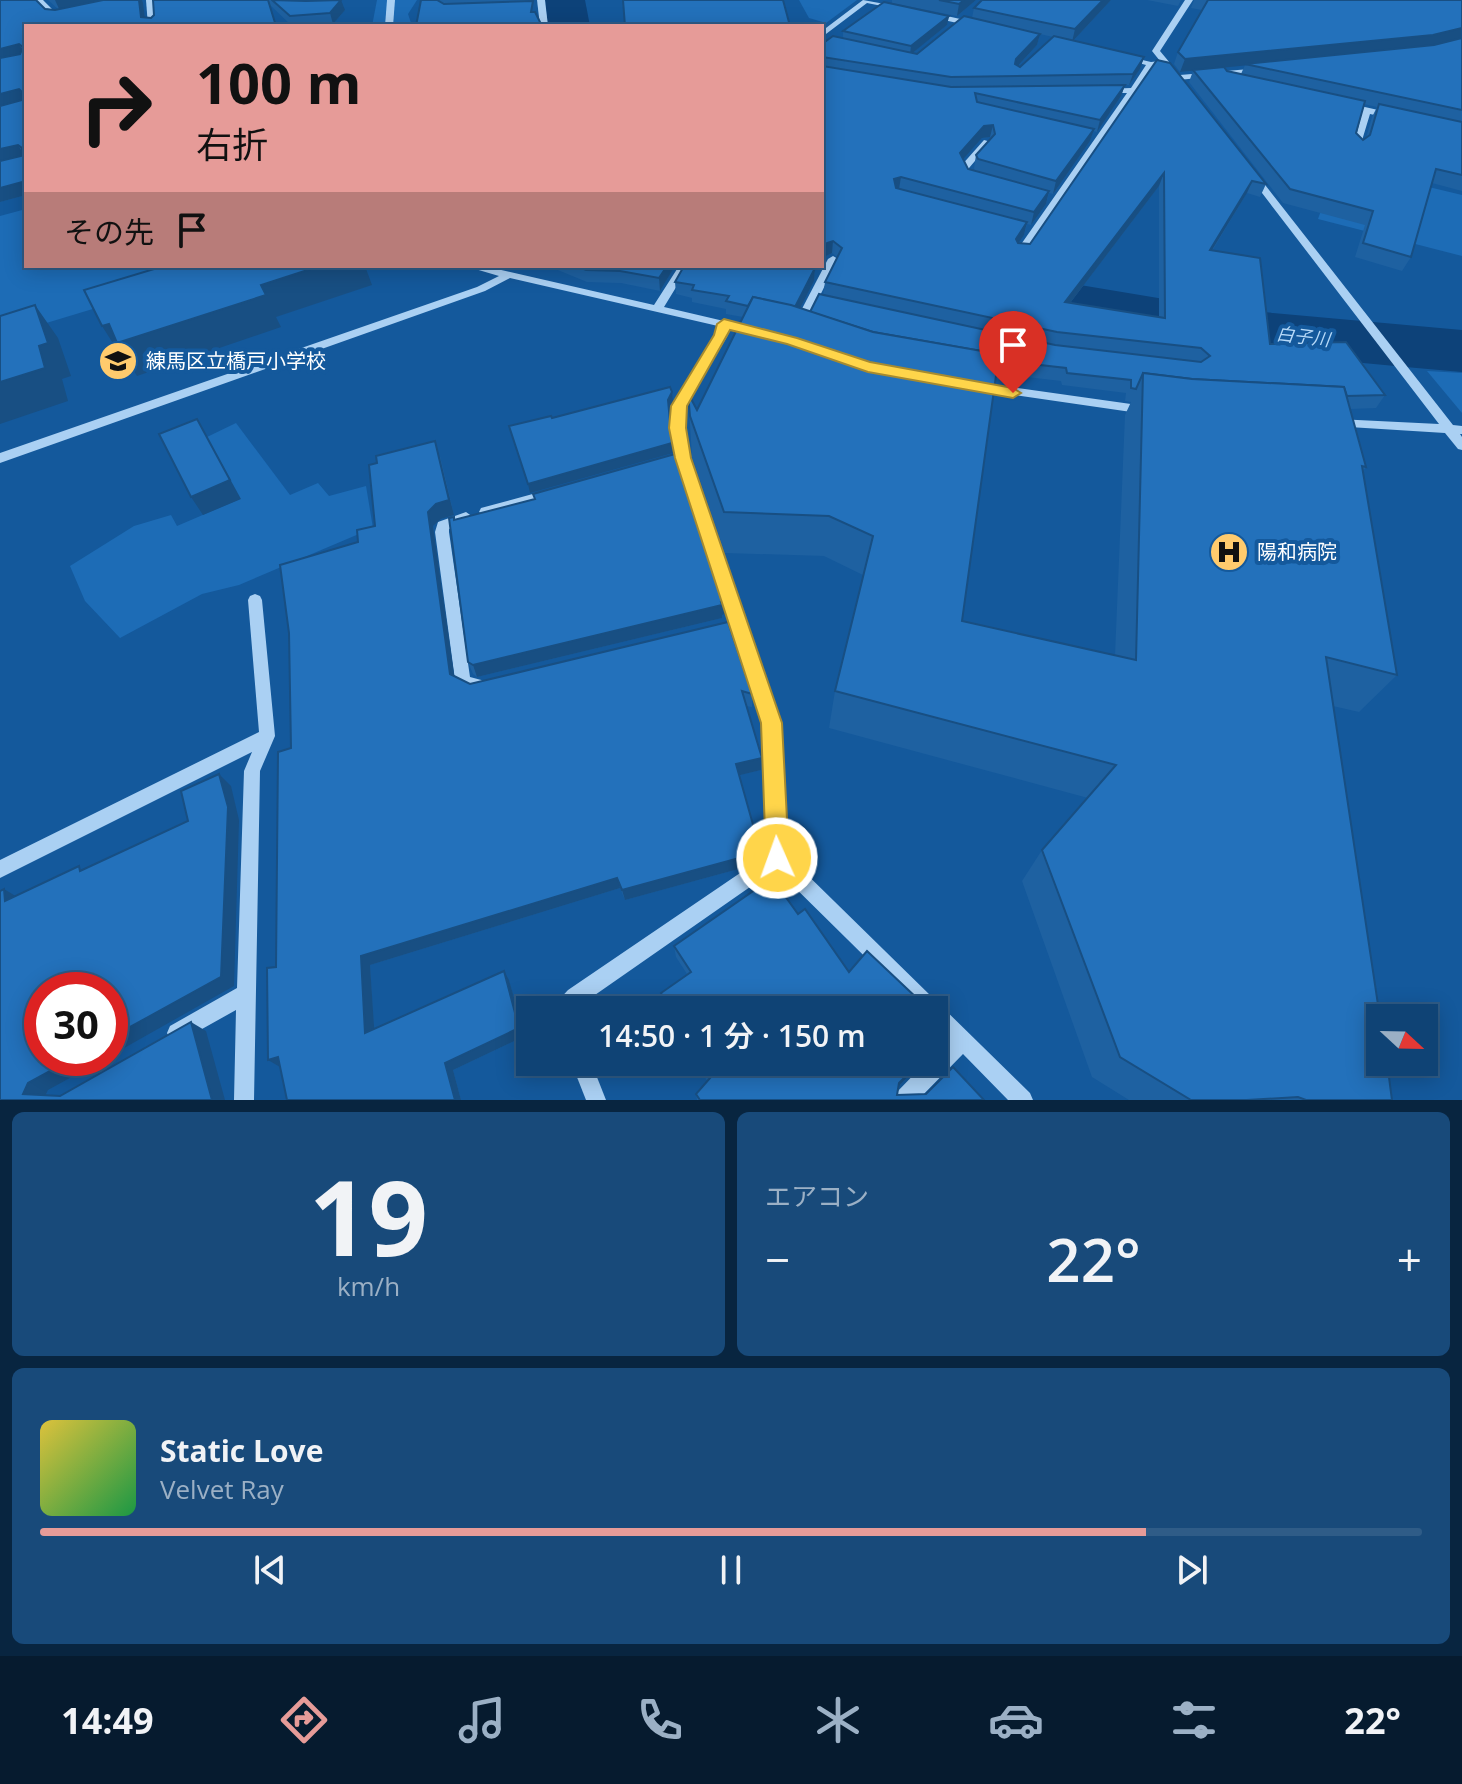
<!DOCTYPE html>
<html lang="ja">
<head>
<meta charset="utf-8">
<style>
  :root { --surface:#0f4375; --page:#184a7a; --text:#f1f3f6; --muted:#9bb0c5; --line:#2f5c87; --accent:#e69b98 }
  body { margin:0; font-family:"Open Sans","Noto Sans JP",sans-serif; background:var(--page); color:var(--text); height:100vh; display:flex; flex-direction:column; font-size:30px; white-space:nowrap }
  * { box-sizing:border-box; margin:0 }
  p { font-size:26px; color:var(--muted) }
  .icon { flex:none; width:44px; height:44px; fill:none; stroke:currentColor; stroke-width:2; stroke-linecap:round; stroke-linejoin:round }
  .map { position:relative; height:1100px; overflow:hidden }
  .sheet { display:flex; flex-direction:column; gap:12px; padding:12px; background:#082540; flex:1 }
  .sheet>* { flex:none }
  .top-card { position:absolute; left:24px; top:24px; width:800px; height:244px; border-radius:0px; box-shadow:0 4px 20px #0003,0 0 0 2px var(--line); background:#e69b98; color:#111; overflow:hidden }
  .needle { width:52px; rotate:112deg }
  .fabs { position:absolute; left:1366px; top:1004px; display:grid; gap:16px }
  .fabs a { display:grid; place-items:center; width:72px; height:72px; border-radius:0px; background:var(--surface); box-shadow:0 4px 20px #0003,0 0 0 2px var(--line); font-size:40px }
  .speed { position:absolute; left:24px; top:972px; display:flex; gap:16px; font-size:40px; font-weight:700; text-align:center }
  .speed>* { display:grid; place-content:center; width:104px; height:104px; border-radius:50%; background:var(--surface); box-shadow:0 4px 20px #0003,0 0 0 2px var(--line); line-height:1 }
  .speed .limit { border:12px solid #d22; background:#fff; color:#111 }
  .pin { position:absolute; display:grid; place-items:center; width:68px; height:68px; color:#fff; margin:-82px -34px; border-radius:50% 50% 50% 0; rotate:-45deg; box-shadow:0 0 8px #0007 }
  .pin .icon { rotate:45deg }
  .me { position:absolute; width:88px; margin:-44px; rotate:358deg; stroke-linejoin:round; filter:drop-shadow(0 0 6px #0008) }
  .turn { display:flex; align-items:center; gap:28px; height:168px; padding:0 40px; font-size:36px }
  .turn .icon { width:104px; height:104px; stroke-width:2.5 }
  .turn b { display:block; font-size:56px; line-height:68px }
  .then { display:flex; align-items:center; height:76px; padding:0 40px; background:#0003; gap:16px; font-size:30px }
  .big { font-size:60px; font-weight:600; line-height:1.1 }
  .sheet .card { flex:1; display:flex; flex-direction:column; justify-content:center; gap:12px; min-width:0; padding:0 28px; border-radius:12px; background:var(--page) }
  .sheet .dial { align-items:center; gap:0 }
  .dial b { font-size:104px; line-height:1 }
  .song { display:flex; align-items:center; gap:24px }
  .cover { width:96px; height:96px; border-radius:12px; background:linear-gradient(135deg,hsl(50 70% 55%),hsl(140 70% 35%)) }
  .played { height:8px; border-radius:4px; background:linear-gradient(90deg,var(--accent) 80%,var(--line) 80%) }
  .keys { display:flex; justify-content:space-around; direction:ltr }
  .heat { display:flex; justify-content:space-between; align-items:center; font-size:44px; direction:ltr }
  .sheet .tiles { flex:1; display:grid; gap:12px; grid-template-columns:1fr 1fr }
  .card:last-child { grid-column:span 2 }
  .trip { position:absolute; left:516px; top:996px; width:432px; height:80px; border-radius:0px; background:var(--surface); box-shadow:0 4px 20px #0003,0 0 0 2px var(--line); font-weight:600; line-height:80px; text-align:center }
  .tabs { display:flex; height:128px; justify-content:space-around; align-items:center; background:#061b2f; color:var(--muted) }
  .tabs .icon { width:56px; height:56px }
  .tabs .selected { color:var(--accent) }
  .tabs b { font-size:36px; color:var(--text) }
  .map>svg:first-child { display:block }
  .green { fill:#1d6cb6 }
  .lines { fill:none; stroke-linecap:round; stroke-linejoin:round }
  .river { fill:#0d4279; fill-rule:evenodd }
  .minor { fill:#aad0f3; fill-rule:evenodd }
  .wall { fill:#1e61a1; fill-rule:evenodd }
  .shaded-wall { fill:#184f83 }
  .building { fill:#2371bb; stroke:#184f83; stroke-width:2; fill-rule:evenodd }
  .route { fill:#ffd54a; stroke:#a68a30; stroke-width:2 }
  .labels { text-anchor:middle; stroke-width:8; stroke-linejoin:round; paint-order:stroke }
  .far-water-label { font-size:18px; font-style:italic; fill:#b7daf9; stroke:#14599c }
  .poi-label { font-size:20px; fill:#fff; stroke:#14599c; text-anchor:start }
</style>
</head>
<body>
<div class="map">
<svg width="1462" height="1100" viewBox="0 0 1462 1100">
  <rect width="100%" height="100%" fill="#14599c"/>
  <!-- green -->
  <g class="green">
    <path d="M377 0H417L408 14 412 26H372Z"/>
    <path d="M799 0H857L826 23 809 18Z"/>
    <path d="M1337 165 1462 195V256L1318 219Z"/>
    <path d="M26 209V266H235L0 337V216Z"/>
    <path d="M1427 371 1462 373V413Z"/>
    <path d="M236 423 290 495 318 483 329 496 366 486 373 528 239 585 202 594 120 638 85 601 70 566 134 526 171 515 177 526 240 499 207 437Z"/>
  </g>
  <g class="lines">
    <!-- river -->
    <g class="river">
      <path d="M545 0H585L590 26H548Z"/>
      <path d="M822 210 919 244 1056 281 1218 308 1462 330V372C1244 354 1027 328 822 247Z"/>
    </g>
    <!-- minor -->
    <g class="minor">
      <path d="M35 0H43L56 13 69 15 65 17H51Z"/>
      <path d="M146 0H154L156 26H148Z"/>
      <path d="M387 0H395L393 26H385Z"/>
      <path d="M537 0H545L548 26H540Z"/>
      <path d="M863 0 901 7 897 9 867 3 822 37V31Z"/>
      <path d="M1185 0H1193L1160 51 1180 75 1261 68 1265 70 1261 72 1178 80 1164 66H1153L1024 255H1016L1015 253 1127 93H1104L1100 91 1104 89 1131 88 1146 65 1121 58 1125 56 1151 62 1160 61 1152 51Z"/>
      <path d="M929 12 978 23 979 25 975 27 926 16Z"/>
      <path d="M1347 103 1396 114 1397 116 1393 119 1370 114 1360 147 1353 149 1362 112 1344 108 1343 106Z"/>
      <path d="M984 140 991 142 969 168V170L976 177 968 179 959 171 960 167Z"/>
      <path d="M1249 172H1255L1453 425 1462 426V434H1460L1462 437V450L1458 449 1445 433 1333 426 1331 423 1337 419 1439 424 1249 176Z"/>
      <path d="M833 256 838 259 805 326 799 329 795 328 793 326 828 259Z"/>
      <path d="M465 266H484L654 305 679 266H689L664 307 758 329 760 331 754 334 729 329 728 335 684 409 689 458 780 723 786 854 1030 1093 1033 1100H1008L963 1054 918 1100H893L896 1093 926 1062H934V1054L948 1039 934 1025V1010H919L776 869 582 1004 576 1010H553L556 1003 568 990 768 854 764 723 677 458 672 409 716 335 718 326 510 278 485 291 0 463V453L477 287 499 276Z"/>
      <path d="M976 382 1145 406 1151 410 1145 414 972 389 970 386Z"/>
      <path d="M551 489 556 491 558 494 556 497 486 517 479 512 481 508Z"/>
      <path d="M466 512 473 517 471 521 449 529V532L470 677 485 681 487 686 485 691 479 693 462 690 455 680 435 532 438 522Z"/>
      <path d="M255 594 260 596 262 600 275 736 260 771 254 1100H234L236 1010 177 1043 170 1040 167 1033 170 1026 237 988 244 771 252 752 0 878V860L259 732 248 600 250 596Z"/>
      <path d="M571 1062H591L606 1100H586Z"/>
    </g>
  </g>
  <!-- wall -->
  <g class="wall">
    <path d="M0 0 55 10 58 9 48 0H142L145 18H151L154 15 153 0H303L345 10 333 24 302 26H292L270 5 276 26H26V195L0 202Z"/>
    <path d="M421 0H533V2L416 26Z"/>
    <path d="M892 0H976L957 16 892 3Z"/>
    <path d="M982 0H1111L1073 41 1144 57 1140 69 1129 85H1125L1121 96 1097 132 1093 131 1090 141 1053 194 1049 193 1046 204 1031 225 1027 224 1024 235 1018 243 1030 244 1157 60 1266 184 1260 197 1247 193 1212 251 1270 344 1385 395 1376 408 1350 409 1366 467 1363 471 1397 675 1359 712 1333 706 1392 1100H1129L1092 1077 1022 881 1042 850 1088 798 829 728 835 691 863 575 824 556 725 553 692 457 688 393 697 410 743 317 726 314V309L692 302V298L676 294 675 282 684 266H821L819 270 815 269 814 281 800 308 810 312 823 295 825 282 837 257 832 253 826 256 822 264V44L843 38V31L949 16 947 25 912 53 917 54 972 18 974 8ZM1040 34 1053 37 1020 67 1018 66 1037 45ZM990 137V139L976 155 974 168 975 171 968 169 963 159 982 138ZM1159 186V317L1070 303ZM1002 374 1061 381 1062 385 1126 393 1125 401 1131 402 1125 415 1115 655 962 621 995 379 999 380Z"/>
    <path d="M1147 0H1181L1178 6Z"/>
    <path d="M1194 0H1462V191L1432 183 1411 257 1402 271 1355 257 1365 225 1283 203 1189 82 1193 71 1180 72 1174 64 1178 52 1202 10 1191 8ZM1245 65 1241 74 1227 71 1225 67ZM1364 104 1377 107 1372 117 1366 138 1363 140 1356 133Z"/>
    <path d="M548 266H675L660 291 621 283 587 282Z"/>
    <path d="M440 456 454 515 441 519 433 526 454 676 470 684 728 622 752 694V707L746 706 762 758 761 770 739 775 759 857 742 868 625 900 620 888 370 965 374 1029 509 980 525 1036 453 1070 461 1100H287L276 967 291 748 358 542 375 526Z"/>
    <path d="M454 520 725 614 722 615V618L477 677 473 674 468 662Z"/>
    <path d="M798 914 849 972 921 1002 917 1010H666L663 1004 661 993 687 974 676 957 674 946Z"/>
    <path d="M697 1062H922L899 1086 897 1095 984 1100H697L696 1094 707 1081Z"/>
  </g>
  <!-- shaded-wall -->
  <g class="shaded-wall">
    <path d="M55 0H114L60 11Z"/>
    <path d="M139 0H142L143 3 146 26 141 17Z"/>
    <path d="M341 0 345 10 333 24 330 13Z"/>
    <path d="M964 0H976L957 16 959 4Z"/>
    <path d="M1103 0H1111L1072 42 1075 29Z"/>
    <path d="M949 16 947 25 910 55 911 46Z"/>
    <path d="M1462 28V39L1426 47 1180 72 1185 59Z"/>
    <path d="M1040 34 1037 45 1013 71 1016 59Z"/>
    <path d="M19 44 25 55 0 62V49Z"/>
    <path d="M1144 57 1140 69 1129 85 1133 74Z"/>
    <path d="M1125 85 1121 96 1097 132 1100 120Z"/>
    <path d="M19 89 25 101 0 108V94Z"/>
    <path d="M993 125 990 137 982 138 958 165 960 153 984 126Z"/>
    <path d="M1094 129 1090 141 1053 194 1056 181Z"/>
    <path d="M18 145 25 157 0 163V149Z"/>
    <path d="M1164 173 1159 186 1061 315 1065 302Z"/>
    <path d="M901 177 899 189 893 191 894 179Z"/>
    <path d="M26 181V195L0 202V188Z"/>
    <path d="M1252 181 1247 193 1204 263 1210 250Z"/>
    <path d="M1049 191 1046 204 1031 225 1034 212Z"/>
    <path d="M1027 222 1024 235 1013 251 1016 239Z"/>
    <path d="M833 241 832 253 826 256 822 264V254L827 243Z"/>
    <path d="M320 266H365L372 285 276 317 281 327 137 376 126 358 123 359 102 326 261 285Z"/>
    <path d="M667 266H675L660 291 659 278Z"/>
    <path d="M815 268 814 281 787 334 788 321Z"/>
    <path d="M35 305 58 338 71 376 62 379 68 401 0 424V382L39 346Z"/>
    <path d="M672 392 673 402 669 409 668 400Z"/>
    <path d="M197 419 241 499 203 515 191 497Z"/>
    <path d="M435 441 454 515 441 519 433 526 456 688 450 674 428 512Z"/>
    <path d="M672 443 673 453 530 493 528 484Z"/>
    <path d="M725 601V614L722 615V618L477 677 473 665Z"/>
    <path d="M762 758 761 770 736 776V764Z"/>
    <path d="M219 774 231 786 239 820 234 986 110 1056V1038Z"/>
    <path d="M759 846V857L742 868 625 900 622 890Z"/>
    <path d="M617 878 620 888 370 965 375 1041 365 1033 361 956Z"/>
    <path d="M4 889 22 900 5 901Z"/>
    <path d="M504 971 509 980 525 1036 453 1070 461 1100H455L445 1063Z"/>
    <path d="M191 1022 206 1031 225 1100H212Z"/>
    <path d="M278 1057 280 1067 268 1060Z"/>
    <path d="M74 1058H106L48 1090 43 1100 23 1094 28 1083Z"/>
    <path d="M920 1062H922L894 1091 899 1083Z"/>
  </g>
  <!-- building -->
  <g class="building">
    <path d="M0 0H36L45 9 55 10 103 0H139L141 17 151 18 154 15 153 0H268L276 26H26V181L0 188V161L21 156 22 148 18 145 0 149V106L22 100V92L19 89 0 94V58L20 54 23 47 19 44 0 49Z"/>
    <path d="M272 0 306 1 341 0 330 13 290 16Z"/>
    <path d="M421 0H437L444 4 533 1 531 12H535L542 26H416Z"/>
    <path d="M623 0H783L790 26H625Z"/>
    <path d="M939 0H964L959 4Z"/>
    <path d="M982 0H1103L1075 29 974 8Z"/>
    <path d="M1208 0H1462V28L1433 35 1185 59 1178 52Z"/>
    <path d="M884 2 949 16 911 46 843 31Z"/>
    <path d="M964 16 1040 34 1016 59 1015 64 1020 67 1054 36 1144 57 1133 74 951 77 822 57V44L833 36 917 54Z"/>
    <path d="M1462 38V110L1245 64 1434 45Z"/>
    <path d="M1157 60 1170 63 1266 184 1252 181 1210 250 1260 258 1270 344 1346 342 1385 395 1347 396 1344 387 1192 379 1143 373 1136 389 1131 388V380L1067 373 1066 368 1005 361 1003 367 997 366 999 354 873 332 810 312 819 294 1055 345 1201 362 1210 356 1201 348 1057 332 825 282 842 248 833 241 827 243 822 254V64V66L951 87 1125 85 1100 120 975 93 977 102 1094 129 1056 181 978 159 976 155 995 134 993 125 984 126 960 153 968 169 1049 191 1034 212 901 177 894 179 896 188 1027 222 1016 239 1018 243 1030 244ZM1164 173 1165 318 1065 302Z"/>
    <path d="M1224 67 1227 71 1365 101 1356 133 1363 140 1370 135 1379 104 1462 122V175L1436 169 1411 257 1363 243 1373 211 1290 189 1193 70Z"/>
    <path d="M164 266H320L261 285 266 295 117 343 109 324 102 326 84 290Z"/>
    <path d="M577 266H667L659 278 620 271 586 270Z"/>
    <path d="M684 266H803L815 268 795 307 753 297 748 306 726 301 729 296 692 290 694 285 675 282Z"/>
    <path d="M753 297 791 305 873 332 999 354 962 621 1136 660 1143 373 1192 379 1344 387 1366 467 1362 466 1397 675 1326 657 1380 1018V1062H1387L1392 1100H1306L1298 1097 1247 1100H1191L1120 1057 1042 850 1116 765 835 691 873 536 829 516 724 512 690 416 688 393 697 410Z"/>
    <path d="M35 305 48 343 39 346 45 368 0 382V316Z"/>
    <path d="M670 387 672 392 668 400 672 443 528 484 509 426 551 416 552 418Z"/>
    <path d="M197 419 230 480 191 497 159 434Z"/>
    <path d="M435 441 449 500 436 504 428 512 450 674 470 684 728 622 752 694 742 691 762 758 736 764 759 846 743 857 622 890 617 878 361 956 365 1033 504 971 519 1028 445 1063 455 1100H287L278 1057 268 1060 267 968 276 967 278 752 291 748 289 633 280 565 358 542 357 530 375 526 369 465 377 463 376 456Z"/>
    <path d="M675 454 725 601 721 602 722 605 473 665 468 662 449 518 454 517V520L535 499 533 494Z"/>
    <path d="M219 774 228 807 221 977 110 1038V990H42V1058H74L28 1083 23 1094 60 1096 191 1022 212 1100H0V891L4 889 5 901 79 866 80 871 188 821 181 791Z"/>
    <path d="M772 878 798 914 805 909 849 972 867 951 921 1002 916 1010H670L661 993 691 972 674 946Z"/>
    <path d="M701 1062H920L899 1083 897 1095 926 1094 953 1067 984 1100H700L696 1094 710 1078Z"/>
  </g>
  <!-- route -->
  <path class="route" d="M724 319 797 338 870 362 1013 388 1021 393 1013 398 868 372 787 344 730 330 687 406 686 428 691 458 782 723 789 858 785 866 777 870 769 866 766 858 761 723 675 458 669 428 671 406 714 335 717 324Z"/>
  <!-- icons -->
  <defs>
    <symbol id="school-disc" viewBox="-11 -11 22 22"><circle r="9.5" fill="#ffcb6d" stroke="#14599c"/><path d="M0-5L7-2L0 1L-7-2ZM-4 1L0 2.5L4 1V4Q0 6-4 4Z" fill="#111"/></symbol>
    <symbol id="hospital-disc" viewBox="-11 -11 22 22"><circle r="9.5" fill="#ffcb6d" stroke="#14599c"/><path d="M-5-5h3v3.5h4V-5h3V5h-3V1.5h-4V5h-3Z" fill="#111"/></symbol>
  </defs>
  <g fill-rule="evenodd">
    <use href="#school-disc" x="96" y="339" width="44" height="44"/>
    <use href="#hospital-disc" x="1207" y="530" width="44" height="44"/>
  </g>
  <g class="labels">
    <!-- far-water labels -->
    <g class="far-water-label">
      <text transform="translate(1303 337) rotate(7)" y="6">白子川</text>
    </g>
    <!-- poi labels -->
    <g class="poi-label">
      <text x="146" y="368">練馬区立橋戸小学校</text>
      <text x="1257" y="559">陽和病院</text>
    </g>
  </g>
</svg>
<div class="fabs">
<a><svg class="needle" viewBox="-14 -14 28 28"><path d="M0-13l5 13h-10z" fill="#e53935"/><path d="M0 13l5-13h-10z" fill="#9bb0c5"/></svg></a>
</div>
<div class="speed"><div class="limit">30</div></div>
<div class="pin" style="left:1013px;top:393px;background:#d93025"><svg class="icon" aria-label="arrive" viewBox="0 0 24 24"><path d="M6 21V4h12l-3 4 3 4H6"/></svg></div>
<svg class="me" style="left:777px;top:858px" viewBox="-20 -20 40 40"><circle r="17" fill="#ffd54a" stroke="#fff" stroke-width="3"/><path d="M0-11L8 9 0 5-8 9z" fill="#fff"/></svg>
<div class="trip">14:50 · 1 分 · 150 m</div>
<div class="top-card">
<div class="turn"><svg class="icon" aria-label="right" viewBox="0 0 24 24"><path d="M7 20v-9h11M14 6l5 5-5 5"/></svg><div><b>100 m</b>右折</div></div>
<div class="then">その先<svg class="icon" aria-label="arrive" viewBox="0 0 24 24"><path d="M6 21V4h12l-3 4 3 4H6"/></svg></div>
</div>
</div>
<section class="sheet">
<div class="tiles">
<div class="card dial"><b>19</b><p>km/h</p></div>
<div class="card"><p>エアコン</p>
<div class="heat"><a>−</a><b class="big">22°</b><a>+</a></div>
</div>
<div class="card">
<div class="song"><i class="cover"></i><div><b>Static Love</b><p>Velvet Ray</p></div></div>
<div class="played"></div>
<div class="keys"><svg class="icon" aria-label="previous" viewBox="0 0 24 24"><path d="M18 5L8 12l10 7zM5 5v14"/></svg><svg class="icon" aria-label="pause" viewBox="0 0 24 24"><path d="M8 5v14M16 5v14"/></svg><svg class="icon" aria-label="next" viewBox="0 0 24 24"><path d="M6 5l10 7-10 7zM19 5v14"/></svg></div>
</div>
</div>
</section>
<nav class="tabs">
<b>14:49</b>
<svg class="icon selected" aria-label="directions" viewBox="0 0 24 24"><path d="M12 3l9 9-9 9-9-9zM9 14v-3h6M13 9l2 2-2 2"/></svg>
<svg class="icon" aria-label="music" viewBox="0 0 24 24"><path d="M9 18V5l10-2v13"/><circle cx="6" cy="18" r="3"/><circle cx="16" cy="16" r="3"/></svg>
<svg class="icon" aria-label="phone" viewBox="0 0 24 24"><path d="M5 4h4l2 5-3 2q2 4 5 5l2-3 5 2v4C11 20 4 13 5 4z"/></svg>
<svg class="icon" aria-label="climate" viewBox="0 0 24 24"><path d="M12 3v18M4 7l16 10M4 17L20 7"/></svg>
<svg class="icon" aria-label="car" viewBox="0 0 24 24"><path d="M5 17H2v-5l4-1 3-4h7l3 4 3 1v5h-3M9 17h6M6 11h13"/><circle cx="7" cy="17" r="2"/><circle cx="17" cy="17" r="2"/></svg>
<svg class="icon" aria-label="filters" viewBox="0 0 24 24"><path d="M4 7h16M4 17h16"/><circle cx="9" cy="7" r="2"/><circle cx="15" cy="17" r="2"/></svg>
<b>22°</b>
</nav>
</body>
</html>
